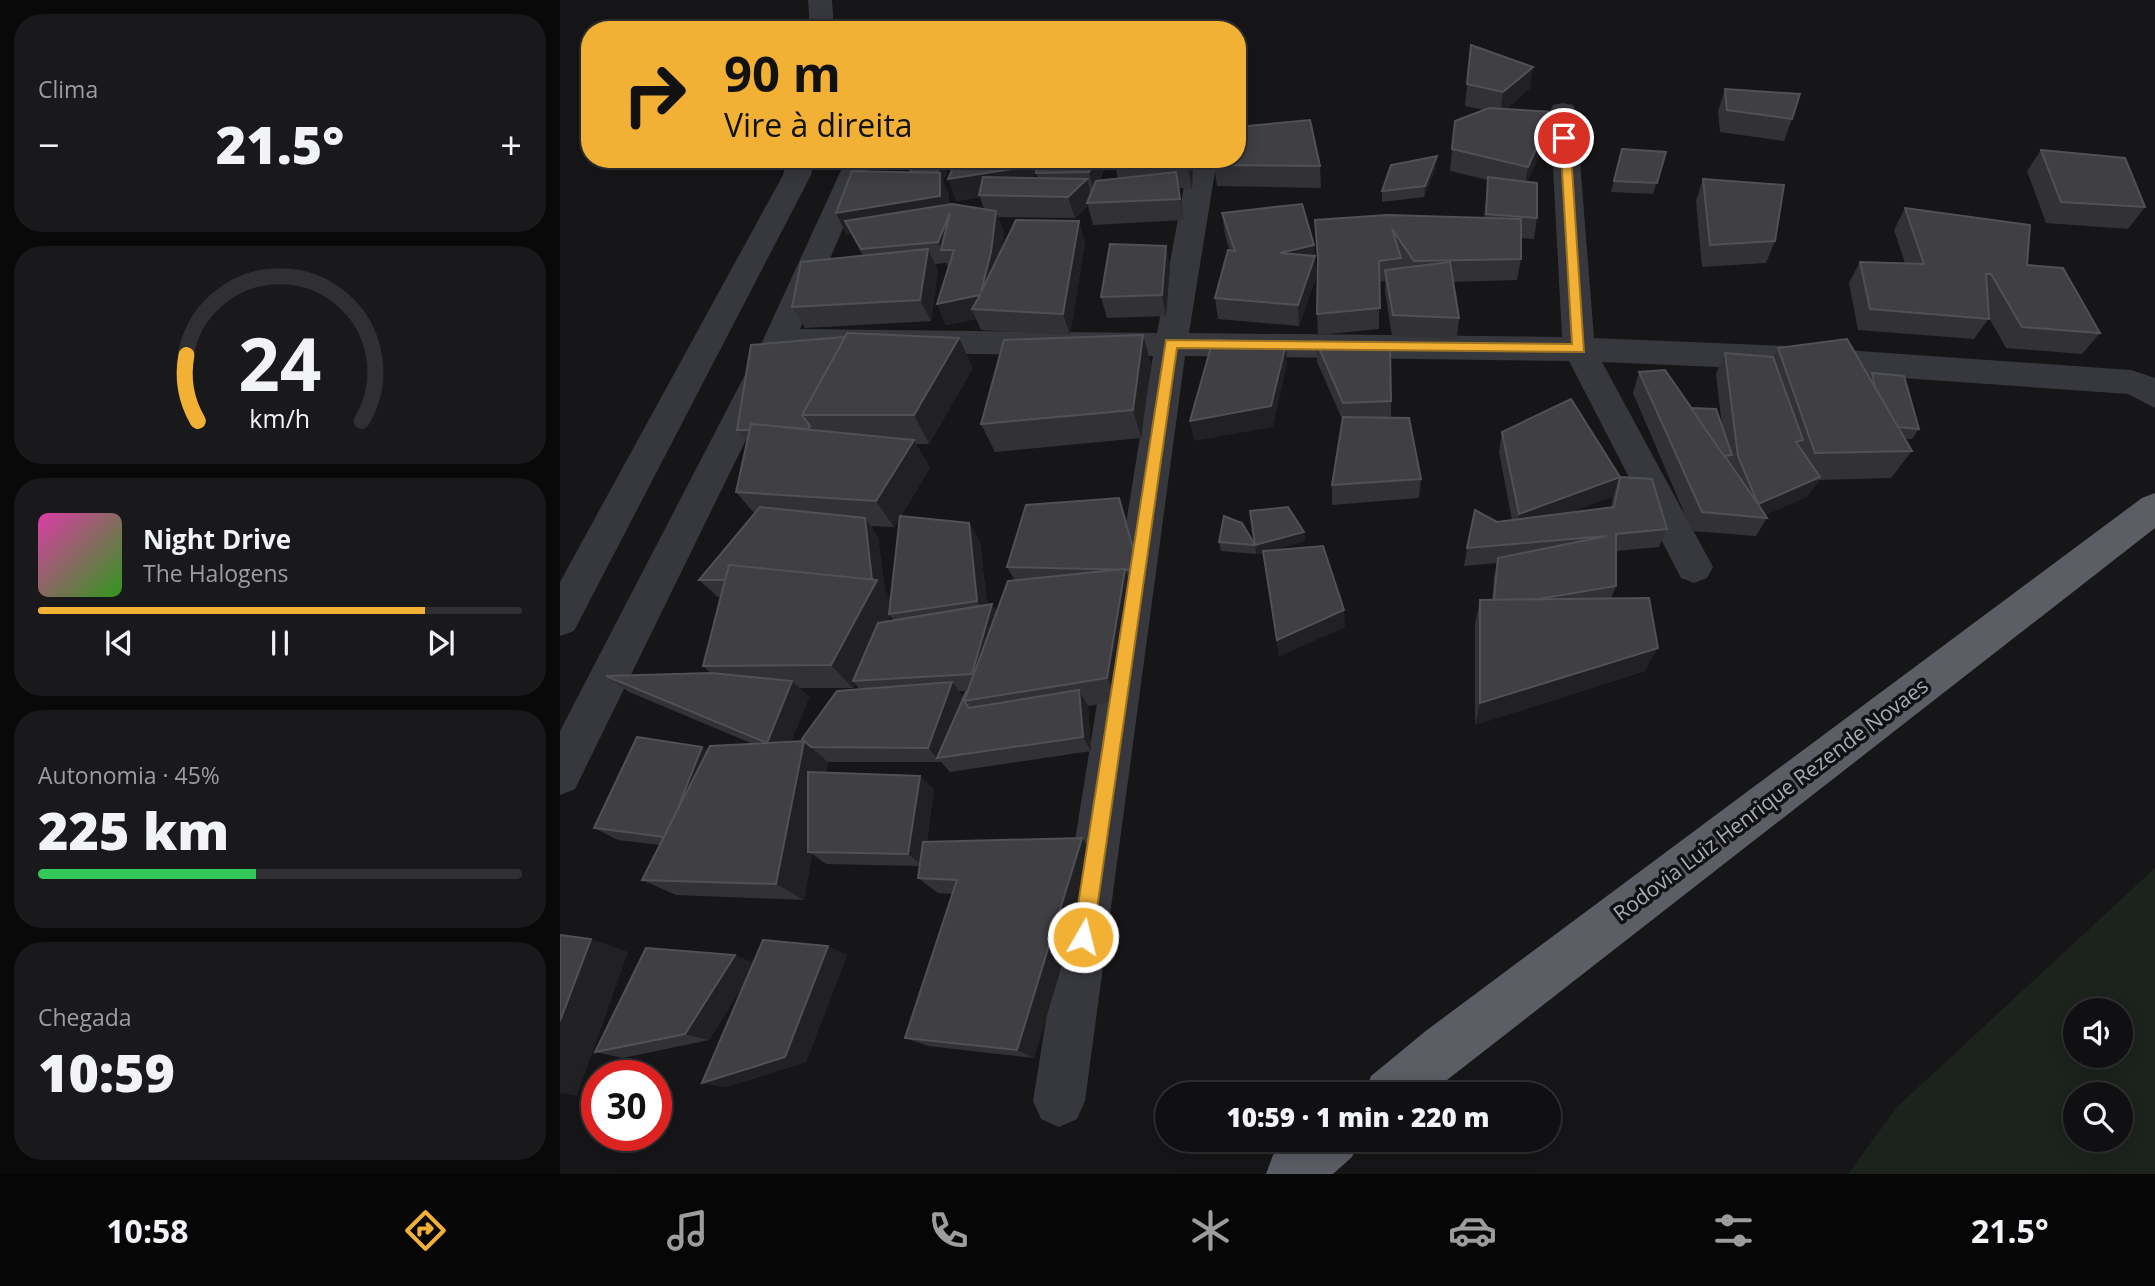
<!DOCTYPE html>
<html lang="pt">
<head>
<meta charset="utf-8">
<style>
  :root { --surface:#101012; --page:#19191b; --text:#f1f3f6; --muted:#9c9d9f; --line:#303032; --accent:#f2b134 }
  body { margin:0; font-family:"Open Sans",sans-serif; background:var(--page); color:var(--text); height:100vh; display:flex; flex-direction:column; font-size:26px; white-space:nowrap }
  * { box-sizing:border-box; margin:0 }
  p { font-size:23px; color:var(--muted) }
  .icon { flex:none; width:38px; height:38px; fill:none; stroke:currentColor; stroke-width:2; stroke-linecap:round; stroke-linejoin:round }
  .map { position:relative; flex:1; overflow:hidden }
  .panel { display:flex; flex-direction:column; gap:14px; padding:14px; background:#09090a; width:560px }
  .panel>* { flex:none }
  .banner { position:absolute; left:21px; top:21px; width:665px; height:147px; border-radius:28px; box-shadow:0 4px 18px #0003,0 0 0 2px var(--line); background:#f2b134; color:#111; overflow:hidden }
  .controls { position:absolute; left:1503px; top:998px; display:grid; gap:14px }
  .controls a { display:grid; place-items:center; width:70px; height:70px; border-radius:50%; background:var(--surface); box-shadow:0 4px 18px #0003,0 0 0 2px var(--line); font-size:35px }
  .speed { position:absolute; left:21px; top:1060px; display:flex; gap:14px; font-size:35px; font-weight:700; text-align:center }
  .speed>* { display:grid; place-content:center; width:91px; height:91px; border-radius:50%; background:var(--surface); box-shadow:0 4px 18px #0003,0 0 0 2px var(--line); line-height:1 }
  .speed .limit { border:10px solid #d22; background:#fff; color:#111 }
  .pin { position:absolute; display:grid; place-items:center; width:60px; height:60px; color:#fff; margin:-30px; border:4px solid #fff; border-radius:50%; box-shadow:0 2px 7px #0007 }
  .me { position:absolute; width:77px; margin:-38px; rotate:8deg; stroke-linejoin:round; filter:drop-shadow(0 0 5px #0008) }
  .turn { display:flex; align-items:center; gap:24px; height:147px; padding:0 28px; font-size:32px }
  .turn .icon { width:91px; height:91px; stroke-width:2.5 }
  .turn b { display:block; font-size:49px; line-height:60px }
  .big { font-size:52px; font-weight:800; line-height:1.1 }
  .panel .tile { flex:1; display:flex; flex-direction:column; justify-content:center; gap:10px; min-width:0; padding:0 24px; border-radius:28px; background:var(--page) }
  .panel .dial { align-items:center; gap:0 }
  .dial svg { height:182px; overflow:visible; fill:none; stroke:var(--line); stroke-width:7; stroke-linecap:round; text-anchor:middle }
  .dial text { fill:var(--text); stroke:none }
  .song { display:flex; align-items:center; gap:21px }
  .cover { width:84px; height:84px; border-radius:10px; background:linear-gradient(135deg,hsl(320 70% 55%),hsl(110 70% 35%)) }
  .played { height:7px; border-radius:4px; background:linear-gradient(90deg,var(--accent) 80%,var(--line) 80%) }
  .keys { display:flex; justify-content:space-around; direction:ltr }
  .heat { display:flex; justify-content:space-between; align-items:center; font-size:38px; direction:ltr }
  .charge { height:10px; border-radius:5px; background:linear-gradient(90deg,#34c759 45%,var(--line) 0) }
  .trip { position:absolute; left:595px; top:1082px; width:406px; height:70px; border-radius:35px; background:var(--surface); box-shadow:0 4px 18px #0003,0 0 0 2px var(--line); font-weight:800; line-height:70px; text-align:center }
  .dock { display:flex; height:112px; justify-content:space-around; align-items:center; background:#060607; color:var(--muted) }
  .dock .icon { width:49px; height:49px }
  .dock .active { color:var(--accent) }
  .dock b { font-size:32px; color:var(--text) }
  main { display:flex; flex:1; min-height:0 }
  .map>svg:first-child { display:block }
  .green { fill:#1c231d; fill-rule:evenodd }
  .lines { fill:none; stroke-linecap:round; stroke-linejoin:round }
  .minor { fill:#37383d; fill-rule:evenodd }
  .trunk { fill:#5b5e65; fill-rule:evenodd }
  .wall { fill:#323236; fill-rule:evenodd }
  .shaded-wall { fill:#212124 }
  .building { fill:#3f3f44; stroke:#4f5156; stroke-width:2 }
  .route { fill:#f2b134; stroke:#9d7322; stroke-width:2 }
  .labels { text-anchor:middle; stroke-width:7; stroke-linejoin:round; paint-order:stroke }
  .street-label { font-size:21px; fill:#a8adb8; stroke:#111113 }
</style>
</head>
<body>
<main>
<section class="panel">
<div class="tile"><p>Clima</p>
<div class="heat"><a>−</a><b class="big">21.5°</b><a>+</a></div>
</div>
<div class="tile dial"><svg viewBox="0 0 100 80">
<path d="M14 69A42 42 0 1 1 86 69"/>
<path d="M14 69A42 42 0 0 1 9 40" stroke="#f2b134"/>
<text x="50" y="56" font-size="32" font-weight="700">24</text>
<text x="50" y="72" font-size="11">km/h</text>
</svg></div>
<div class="tile">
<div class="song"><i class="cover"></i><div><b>Night Drive</b><p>The Halogens</p></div></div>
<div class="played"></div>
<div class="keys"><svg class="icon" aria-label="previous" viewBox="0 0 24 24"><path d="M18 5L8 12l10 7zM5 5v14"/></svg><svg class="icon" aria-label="pause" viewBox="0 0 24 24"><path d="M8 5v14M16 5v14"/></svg><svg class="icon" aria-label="next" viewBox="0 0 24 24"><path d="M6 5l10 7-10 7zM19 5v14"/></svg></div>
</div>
<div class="tile"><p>Autonomia · 45%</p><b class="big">225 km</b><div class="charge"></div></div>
<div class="tile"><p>Chegada</p><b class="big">10:59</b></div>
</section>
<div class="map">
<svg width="1595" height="1174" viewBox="0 0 1595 1174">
  <rect width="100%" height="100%" fill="#161618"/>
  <!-- green -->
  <path class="green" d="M1595 868V1174H1288L1337 1107ZM1516 1010H1561V1055H1516ZM1516 1094H1561V1139H1516Z"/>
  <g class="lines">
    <!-- minor -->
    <g class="minor">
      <path d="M248 0H272L274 30H250Z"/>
      <path d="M1003 103 1013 105 1016 111 1034 338 1228 346 1571 370 1595 378V408L1568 394 1228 370 1042 362 1153 567 1147 578 1134 583 1121 578 1009 361 625 356 525 1101 517 1119 499 1127 481 1119 473 1101 593 356 229 352 15 789 0 795V731L203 340 283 166 293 163 303 166 307 172 240 329 597 333 629 159H657L629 333 1002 337 990 111 993 105Z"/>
      <path d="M227 159H255L251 175 14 631 0 636V582L223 175Z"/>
    </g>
    <!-- trunk -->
    <g class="trunk">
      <path d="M1595 493V528L869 1094H804L811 1076 867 1030 1582 498Z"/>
      <path d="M733 1139H800L792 1157 773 1174H706L713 1155Z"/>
    </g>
  </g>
  <!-- wall -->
  <g class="wall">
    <path d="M911 45 970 88 946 109 993 112 989 134 967 182 977 218 974 239 961 238V259L957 280 893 282 899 318 897 339 832 336 825 291V281L819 282V329L758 335 757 314 758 269 755 220 924 218 928 180 890 171 895 121 924 110 905 106Z"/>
    <path d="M1165 89 1232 119 1224 141 1160 132 1158 111Z"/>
    <path d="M1062 149 1106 152 1093 194 1051 192Z"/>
    <path d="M1481 150 1585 207 1568 229 1486 223 1467 171Z"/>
    <path d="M478 159 473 178H478L476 173 548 159 540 180 558 178 555 166 633 159 632 189 619 188 624 220 533 225 528 206 515 218 438 217 444 232 442 250 525 242 510 335 421 330 416 319 386 325 377 304 389 268 386 263 375 264 378 270 371 321 245 328 232 307 303 256 291 234 287 235 276 213 350 172 382 162 387 173 383 181 389 195V205L424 209 420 197 396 201Z"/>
    <path d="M654 165 760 166 761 188 657 186Z"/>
    <path d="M876 167 864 197 822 202V191Z"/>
    <path d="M1143 179 1215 241 1206 263 1142 267 1136 201Z"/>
    <path d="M1345 208 1467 265 1540 333 1522 354 1446 348 1429 318 1414 339 1298 330 1289 283 1300 262 1345 263 1334 230Z"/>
    <path d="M662 213 754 245 756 277 739 326 658 319 655 298 670 251 665 235Z"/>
    <path d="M606 246 610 268 606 316 547 318 541 297Z"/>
    <path d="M583 335 591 364 581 438 435 452 421 424Z"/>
    <path d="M756 341 831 401V418L861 479 859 498 772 505V485L783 421 757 362Z"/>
    <path d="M1218 348 1309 377 1312 373 1359 429 1352 439H1345L1352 451 1331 478 1259 480 1248 496 1205 515 1207 518 1196 536 1132 531 1073 393 1079 372 1131 408 1162 426 1156 374 1165 353 1213 357Z"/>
    <path d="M413 368 369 444H356L370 468 341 516 409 523 420 542 427 605 437 612 455 581 447 567 565 517 585 587H572L574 594 558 701 528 706 531 751 390 772 381 762H268L251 747 268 762 266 773 374 789 367 841 535 855 474 1058 368 1046 345 1038 393 894 378 893 358 878 359 866 266 864 252 854 244 900 116 895 82 880 100 845 58 840 34 828 142 747 147 751 193 744 69 692 46 676 151 673 143 666 161 597H158L139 580 195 514 176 492 187 442 177 430ZM340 519 331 599 325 591 318 537 311 526 334 527ZM330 616 334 620 327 622ZM295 684 300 689 251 747 231 742 249 697 239 688H293ZM399 691H408L404 697Z"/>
    <path d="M942 432 1060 477 1107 529 1099 547 1056 551V586L1051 599 1085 671 915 725V624L920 600H932L934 576 937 563 904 566 907 548 937 522 952 520 939 452ZM1053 496 1051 507 1008 513Z"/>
    <path d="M744 532 745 541 712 550 785 627 719 656 703 553 696 554 661 551 659 542 695 545Z"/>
    <path d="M175 955 193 963 287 955 246 1062 166 1087 142 1083 185 982 149 1040 63 1058 35 1052Z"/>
  </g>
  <!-- shaded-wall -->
  <g class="shaded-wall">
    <path d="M973 67 970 88 940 114 943 92Z"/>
    <path d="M993 112 989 134 964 189 968 167Z"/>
    <path d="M877 156 876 167 864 197 865 186Z"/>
    <path d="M466 159H478L471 189 419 195 420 197 396 201 388 179Z"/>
    <path d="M534 159H548L534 193 529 172Z"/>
    <path d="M628 159H633L632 189 628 167Z"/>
    <path d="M382 162 387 173 383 181 389 195V215L382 250 378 242 285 221 291 234 287 235 276 213 373 183Z"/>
    <path d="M616 172 620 194 624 220 620 199Z"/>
    <path d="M527 179 533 201 527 203 528 206 515 218 508 197Z"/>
    <path d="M436 211 444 232 440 273 421 292Z"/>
    <path d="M519 221 525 242 510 335 503 314Z"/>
    <path d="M754 245 756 277 739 326 738 305 720 253Z"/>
    <path d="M606 246 610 268 606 316 602 295Z"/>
    <path d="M368 249 378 270 371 321 360 300Z"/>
    <path d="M420 295 412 309 416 319 386 325 377 304Z"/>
    <path d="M583 335 591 364 581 438 573 410Z"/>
    <path d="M399 338 413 368 369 444 354 415Z"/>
    <path d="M726 344 727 364 713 427 634 441 630 421Z"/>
    <path d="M354 440 370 468 334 527 316 501Z"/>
    <path d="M1060 477 1053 496 955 532 959 514Z"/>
    <path d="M1260 477 1248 496 1200 517 1198 504Z"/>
    <path d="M559 498 565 517 585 587 579 570Z"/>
    <path d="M305 518 318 537 325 591 336 605 329 614 330 616 297 681H293L295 684 293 688 271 665 312 581Z"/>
    <path d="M409 523 420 542 428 618 417 601Z"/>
    <path d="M744 532 745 541 696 554 695 545Z"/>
    <path d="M565 569 574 594 558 701 547 678Z"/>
    <path d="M432 604 443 621 423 690 412 674Z"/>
    <path d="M784 610 785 627 719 656 717 640Z"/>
    <path d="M1098 648 1085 671 915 725 920 703Z"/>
    <path d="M232 681 249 697 225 757 207 743Z"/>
    <path d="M392 682 404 697 377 758 368 748Z"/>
    <path d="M519 690 528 706 531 751 523 737Z"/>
    <path d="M244 741 268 762 252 852H248L252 854 244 900 216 884Z"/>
    <path d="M142 747 162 761 107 837Z"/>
    <path d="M360 776 374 789 363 866 348 854Z"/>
    <path d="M522 838 535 855 474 1058 457 1050Z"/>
    <path d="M31 939 68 952 17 1096 0 1093V1021Z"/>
    <path d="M268 946 287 955 246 1062 166 1087 142 1083Z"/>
    <path d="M175 955 196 964 149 1040 125 1034Z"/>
  </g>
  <!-- building -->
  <g class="building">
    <path d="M911 45 973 67 943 92 907 84Z"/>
    <path d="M1165 89 1240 94 1232 119 1167 110Z"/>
    <path d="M929 108 993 112 968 167 892 149 895 121Z"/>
    <path d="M750 120 760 166 654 165 656 159H677V127Z"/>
    <path d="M1062 149 1106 152 1097 183 1054 181Z"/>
    <path d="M1481 150 1565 158 1585 207 1501 202Z"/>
    <path d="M877 156 865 186 822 191 831 165Z"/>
    <path d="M397 159H466L464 167 388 179Z"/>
    <path d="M478 159H534L529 172 476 173Z"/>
    <path d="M557 159H628V167L555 166Z"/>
    <path d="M356 161 382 162 377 173 350 172Z"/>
    <path d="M292 171 380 173V196L276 213Z"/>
    <path d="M616 172 620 199 527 203 536 181Z"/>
    <path d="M423 177 527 179 508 197 419 195Z"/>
    <path d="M928 177 977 183V218L926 214Z"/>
    <path d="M1143 179 1224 185 1215 241 1150 245Z"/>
    <path d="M392 204 436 211 431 252 421 292 456 220 519 221 503 314 412 309 420 295 377 304 394 250H381L390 213 378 242 301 249 285 221Z"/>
    <path d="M742 204 754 245 720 253 755 256 738 305 655 298 668 250 675 251 662 213Z"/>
    <path d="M1345 208 1470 225 1467 265 1503 268 1540 333 1462 327 1431 274H1426L1429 319 1310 309 1300 262 1364 264Z"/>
    <path d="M827 215 961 219V259L854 261 832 229 841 258 819 261 820 308 757 314 758 259 755 220Z"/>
    <path d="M550 244 606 246 602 295 541 297Z"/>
    <path d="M368 249 360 300 232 307 241 262Z"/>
    <path d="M890 262 899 318 833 315 825 270Z"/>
    <path d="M287 333 399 338 354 415H242Z"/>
    <path d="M583 335 573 410 421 424 444 340Z"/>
    <path d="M285 337 242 415 250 426 248 429 191 424 189 430H177L191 345Z"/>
    <path d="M1287 339 1352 451 1255 453 1218 348Z"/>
    <path d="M653 340 726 344 711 406 630 421Z"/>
    <path d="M756 341 830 348 831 401 783 403Z"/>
    <path d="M1165 353 1213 357 1243 440 1236 442 1260 477 1198 504 1207 518 1142 512 1079 372 1105 370 1198 504 1178 456Z"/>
    <path d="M1312 373 1344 376 1359 429 1338 427 1315 387Z"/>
    <path d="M1011 399 1060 477 1092 479 1107 529 1056 534V586L978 599 934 600 938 558 1047 536 907 548 915 510 937 522 1054 507 1060 477 959 514 942 432Z"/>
    <path d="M1131 408 1156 409 1172 455 1164 456Z"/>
    <path d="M783 417 849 418 861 479 772 485Z"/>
    <path d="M191 424 354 440 316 501 176 492Z"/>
    <path d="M559 498 579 570 447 567 466 505Z"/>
    <path d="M200 507 305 518 312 580 169 565 165 580H139Z"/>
    <path d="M728 507 744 532 695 545 690 511Z"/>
    <path d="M340 516 409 523 417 601 329 614Z"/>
    <path d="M664 516 682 523 695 545 659 542Z"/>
    <path d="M763 546 784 610 717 640 703 551Z"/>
    <path d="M169 565 317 580 271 665 143 666Z"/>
    <path d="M565 569 547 678 404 701 448 581Z"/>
    <path d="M1089 598 1098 648 920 703V600Z"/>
    <path d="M432 604 412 674 293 681 318 623Z"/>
    <path d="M151 673 232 681 207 743 46 676Z"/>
    <path d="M392 682 368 748 251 747 242 739 277 691Z"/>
    <path d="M519 690 523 737 377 758 406 692 408 691 404 701 409 708Z"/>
    <path d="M77 737 142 747 115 815 104 837 34 828Z"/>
    <path d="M244 741 216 884 82 880 150 746Z"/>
    <path d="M248 772 360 776 348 854 248 852Z"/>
    <path d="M522 838 457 1050 345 1038 397 880 358 878 363 842Z"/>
    <path d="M0 935 31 939 0 1021Z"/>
    <path d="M203 940 268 946 225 1057 142 1083Z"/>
    <path d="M86 948 175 955 125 1034 35 1052Z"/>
  </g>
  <!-- route -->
  <path class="route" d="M1000 135 1010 138 1024 352 617 348 533 937 530 944 523 947 516 944 513 937 606 340 1012 344Z"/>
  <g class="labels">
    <!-- street labels -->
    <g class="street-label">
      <text transform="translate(1211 800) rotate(-37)" y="7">Rodovia Luiz Henrique Rezende Novaes</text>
    </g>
  </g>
</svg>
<div class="controls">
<a><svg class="icon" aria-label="sound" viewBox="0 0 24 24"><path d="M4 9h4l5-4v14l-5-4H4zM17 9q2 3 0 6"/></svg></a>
<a><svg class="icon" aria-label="search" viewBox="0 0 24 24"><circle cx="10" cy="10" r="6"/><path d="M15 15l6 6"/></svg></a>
</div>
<div class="speed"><div class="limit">30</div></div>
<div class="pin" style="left:1004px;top:138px;background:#d93025"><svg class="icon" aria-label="arrive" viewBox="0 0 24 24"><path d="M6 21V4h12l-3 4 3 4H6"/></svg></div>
<svg class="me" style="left:523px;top:937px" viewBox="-20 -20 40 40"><circle r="17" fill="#f2b134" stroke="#fff" stroke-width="3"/><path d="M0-11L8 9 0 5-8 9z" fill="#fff"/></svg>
<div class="trip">10:59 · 1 min · 220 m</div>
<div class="banner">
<div class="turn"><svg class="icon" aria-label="right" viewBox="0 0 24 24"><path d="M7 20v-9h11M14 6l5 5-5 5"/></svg><div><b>90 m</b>Vire à direita</div></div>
</div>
</div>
</main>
<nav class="dock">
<b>10:58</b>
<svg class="icon active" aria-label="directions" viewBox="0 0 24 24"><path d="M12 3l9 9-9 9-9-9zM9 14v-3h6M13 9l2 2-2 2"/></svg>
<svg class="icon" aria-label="music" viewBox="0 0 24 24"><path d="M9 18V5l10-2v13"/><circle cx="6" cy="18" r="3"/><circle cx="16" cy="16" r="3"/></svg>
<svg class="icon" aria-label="phone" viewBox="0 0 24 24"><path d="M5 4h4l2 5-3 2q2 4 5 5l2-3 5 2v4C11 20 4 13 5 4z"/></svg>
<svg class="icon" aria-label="climate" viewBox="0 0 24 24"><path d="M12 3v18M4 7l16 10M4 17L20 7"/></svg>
<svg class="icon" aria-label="car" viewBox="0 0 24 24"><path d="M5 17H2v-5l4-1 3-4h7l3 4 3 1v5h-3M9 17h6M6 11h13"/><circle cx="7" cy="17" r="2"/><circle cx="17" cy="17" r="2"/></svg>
<svg class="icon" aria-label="filters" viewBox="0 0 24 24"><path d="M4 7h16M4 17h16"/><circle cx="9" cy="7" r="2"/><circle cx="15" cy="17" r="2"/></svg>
<b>21.5°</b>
</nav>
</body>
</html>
